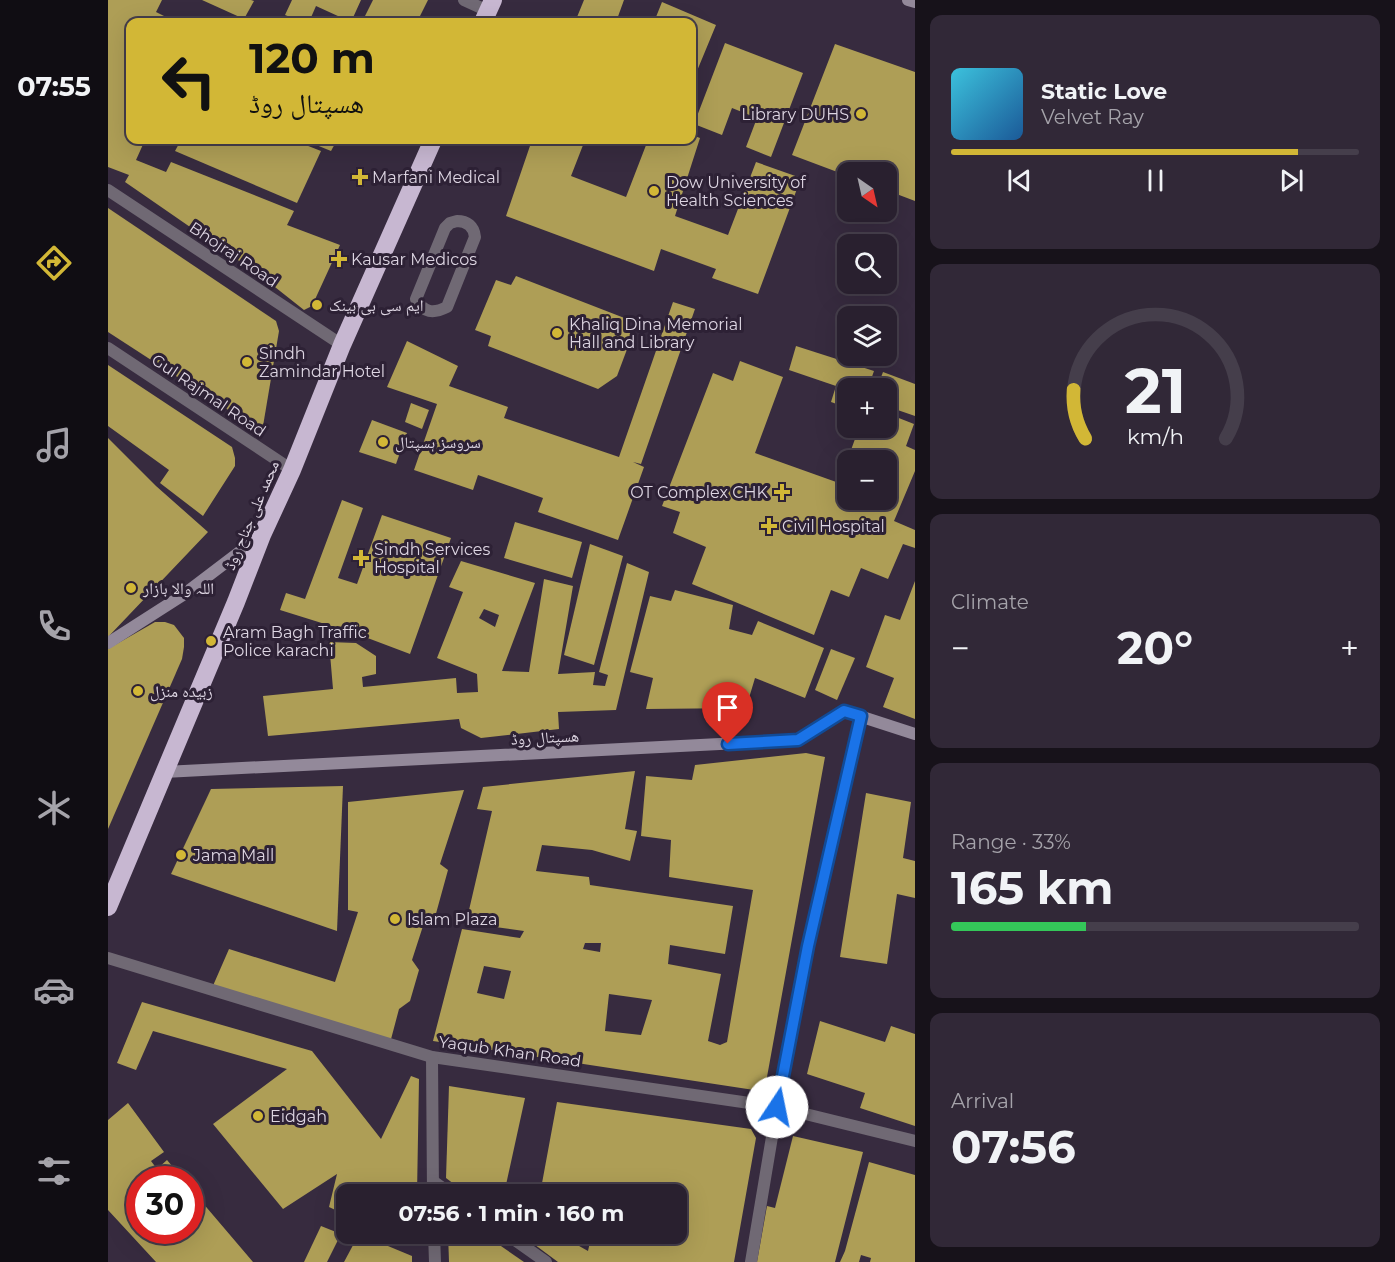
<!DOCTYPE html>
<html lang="en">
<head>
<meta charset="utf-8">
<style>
  :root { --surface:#29202f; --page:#312837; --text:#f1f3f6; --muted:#a5a3aa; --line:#453e4b; --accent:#d2b736 }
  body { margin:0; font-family:Montserrat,"Noto Naskh Arabic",sans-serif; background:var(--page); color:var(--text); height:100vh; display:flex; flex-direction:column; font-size:22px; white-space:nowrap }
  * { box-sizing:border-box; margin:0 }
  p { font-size:20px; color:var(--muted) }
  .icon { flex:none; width:33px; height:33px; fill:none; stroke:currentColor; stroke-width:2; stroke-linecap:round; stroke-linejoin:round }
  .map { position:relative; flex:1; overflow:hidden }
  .side { display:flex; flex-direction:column; gap:15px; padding:15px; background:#17121a; width:480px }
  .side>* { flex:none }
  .top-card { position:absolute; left:18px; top:18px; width:570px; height:126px; border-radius:12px; box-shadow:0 6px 24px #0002,0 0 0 2px var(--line); background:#d2b736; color:#111; overflow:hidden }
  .needle { width:39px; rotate:146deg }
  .fabs { position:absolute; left:729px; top:162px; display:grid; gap:12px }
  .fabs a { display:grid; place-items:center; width:60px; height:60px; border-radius:12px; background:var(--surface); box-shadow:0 6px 24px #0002,0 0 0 2px var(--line); font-size:30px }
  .speed { position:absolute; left:18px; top:1166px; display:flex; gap:12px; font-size:30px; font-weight:700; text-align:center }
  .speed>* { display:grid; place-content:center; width:78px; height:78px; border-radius:50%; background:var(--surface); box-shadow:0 6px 24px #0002,0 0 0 2px var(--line); line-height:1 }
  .speed .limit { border:9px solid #d22; background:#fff; color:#111 }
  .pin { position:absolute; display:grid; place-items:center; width:51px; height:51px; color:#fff; margin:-62px -26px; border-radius:50% 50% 50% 0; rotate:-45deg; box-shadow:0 0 6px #0007 }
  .pin .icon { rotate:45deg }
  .me { position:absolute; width:66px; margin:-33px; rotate:11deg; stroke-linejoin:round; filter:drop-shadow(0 0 4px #0008) }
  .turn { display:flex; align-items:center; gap:21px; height:126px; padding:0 24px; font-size:27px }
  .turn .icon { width:78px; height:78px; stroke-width:2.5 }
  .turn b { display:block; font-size:42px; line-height:51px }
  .big { font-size:45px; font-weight:700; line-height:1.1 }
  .side .widget { flex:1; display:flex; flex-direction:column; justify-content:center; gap:9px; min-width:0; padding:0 21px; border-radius:12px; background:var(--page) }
  .side .dial { align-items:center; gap:0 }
  .dial svg { height:156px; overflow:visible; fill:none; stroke:var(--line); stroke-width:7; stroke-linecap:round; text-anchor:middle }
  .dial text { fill:var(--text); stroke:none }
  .song { display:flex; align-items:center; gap:18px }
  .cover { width:72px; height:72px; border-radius:9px; background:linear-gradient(135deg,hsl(190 70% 55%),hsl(210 70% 35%)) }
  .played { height:6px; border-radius:3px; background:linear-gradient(90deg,var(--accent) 85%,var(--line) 85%) }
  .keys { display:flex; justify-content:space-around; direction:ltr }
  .heat { display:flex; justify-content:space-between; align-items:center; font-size:33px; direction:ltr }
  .charge { height:9px; border-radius:4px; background:linear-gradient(90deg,#34c759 33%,var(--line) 0) }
  .trip { position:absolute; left:228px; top:1184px; width:351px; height:60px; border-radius:12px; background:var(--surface); box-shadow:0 6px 24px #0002,0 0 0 2px var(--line); font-weight:700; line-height:60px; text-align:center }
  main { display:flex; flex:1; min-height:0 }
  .menu { display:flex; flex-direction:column; width:108px; justify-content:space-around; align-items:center; background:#100d13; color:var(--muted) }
  .menu .icon { width:42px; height:42px }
  .menu .active { color:var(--accent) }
  .menu b { font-size:27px; color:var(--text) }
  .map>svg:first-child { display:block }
  .building { fill:#ae9e56; fill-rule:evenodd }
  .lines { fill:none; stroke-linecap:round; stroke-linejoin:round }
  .street { stroke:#706974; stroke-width:12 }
  .secondary { stroke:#93899a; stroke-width:12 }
  .highway { stroke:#c7b7d1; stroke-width:18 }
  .route-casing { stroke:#114b97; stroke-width:15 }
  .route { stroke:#1a73e8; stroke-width:10 }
  .poi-dot { fill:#d2b736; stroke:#2d2135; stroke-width:2 }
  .labels { text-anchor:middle; stroke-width:6; stroke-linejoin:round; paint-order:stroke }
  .poi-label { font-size:16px; fill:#ddd5e2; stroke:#2d2135; text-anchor:start }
  .street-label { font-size:16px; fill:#ddd5e2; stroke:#2d2135 }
</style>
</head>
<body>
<main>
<nav class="menu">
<b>07:55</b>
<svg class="icon active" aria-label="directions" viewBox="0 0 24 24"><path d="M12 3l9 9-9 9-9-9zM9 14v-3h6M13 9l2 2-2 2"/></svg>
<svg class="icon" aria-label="music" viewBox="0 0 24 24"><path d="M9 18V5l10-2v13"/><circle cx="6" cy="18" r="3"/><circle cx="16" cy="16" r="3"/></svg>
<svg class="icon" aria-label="phone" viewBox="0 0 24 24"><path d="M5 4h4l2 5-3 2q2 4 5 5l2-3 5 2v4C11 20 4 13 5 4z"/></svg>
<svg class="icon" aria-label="climate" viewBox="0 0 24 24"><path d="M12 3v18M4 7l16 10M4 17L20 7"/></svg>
<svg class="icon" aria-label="car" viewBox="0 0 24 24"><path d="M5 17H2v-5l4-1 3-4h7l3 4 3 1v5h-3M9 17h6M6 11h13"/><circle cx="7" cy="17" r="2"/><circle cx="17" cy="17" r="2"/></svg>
<svg class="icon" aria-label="filters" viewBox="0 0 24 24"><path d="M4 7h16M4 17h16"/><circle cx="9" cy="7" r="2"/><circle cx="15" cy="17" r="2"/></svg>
</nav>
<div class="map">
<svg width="807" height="1262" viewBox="0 0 807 1262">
  <rect width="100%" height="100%" fill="#372b3f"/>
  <!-- building -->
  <g class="building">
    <path d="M0 0H54L48 12 56 16 53 22H22V140H37L28 160 58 172 63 162 186 211 179 225 232 245 204 306 196 310 153 276 17 182 21 175 0 167Z"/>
    <path d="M94 0H143L146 1 136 19Z"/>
    <path d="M184 0H253L243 22 208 6 201 22H195L177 15Z"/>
    <path d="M265 0H320L309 22H254Z"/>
    <path d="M476 0H516L508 22H467Z"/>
    <path d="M554 2 608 25 584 83V22H546Z"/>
    <path d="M617 43 695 73 663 157 638 147 649 118 624 108 614 135 586 124Z"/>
    <path d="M727 44 807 72V201L778 190V172H740V176L684 155Z"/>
    <path d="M584 135 592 138 567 216 620 235 648 162 693 178 650 294 604 278 608 269 553 249 546 271 398 216 424 140H477L463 176 518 197 540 140H584Z"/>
    <path d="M73 140H185L213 151 189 203 67 151Z"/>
    <path d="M196 140H229L223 151Z"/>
    <path d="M0 208 168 321 171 331 154 432 0 332Z"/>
    <path d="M408 276 519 319 524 336 509 376 490 389 380 346 383 336 367 330 388 280 403 285Z"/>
    <path d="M565 302 587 309 533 464 525 462 536 467 510 540 430 512 435 498 370 475 365 490 306 470 329 404 279 387 299 341 350 366 341 386 400 407 396 418 511 457Z"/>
    <path d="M688 346 766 371 760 388H740V408L723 402 728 386 681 370Z"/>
    <path d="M632 361 675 377 647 453 731 483 751 428H778V413L806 424 798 446 807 450V471L786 521 807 530V548L795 544 780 579 753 568 741 597 723 590 706 635 584 584 598 547 565 533 572 512 554 506 605 373 625 381ZM740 460H778V500H740Z"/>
    <path d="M0 365 124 447 127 458V466L95 516 52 483 61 470 0 426Z"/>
    <path d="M775 372 807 384V416L778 406V388H769Z"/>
    <path d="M303 403 321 410 314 429 297 422Z"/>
    <path d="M264 420 299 433 288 464 251 452Z"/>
    <path d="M0 438 48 486 100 532 0 637Z"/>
    <path d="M234 500 255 508 230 578 249 584 274 515 343 538 302 654 249 634 172 610 178 593 197 599Z"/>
    <path d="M407 522 474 542 464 578 396 558Z"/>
    <path d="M482 544 515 556 486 665 456 655Z"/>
    <path d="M353 561 427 583 394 671 421 672 436 579 465 586 450 674 487 672 485 685 497 686 500 675 491 672 519 563 541 572 508 710 450 712 451 729 373 738 353 728 351 719 160 736 155 696 225 689 221 642 248 643 268 656V674L254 677 255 687 348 678 349 693 370 692 369 674 329 658 355 592 341 587ZM376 609 391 615 387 627 371 618Z"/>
    <path d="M807 581V719L775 707 786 678 758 667 777 615 792 620Z"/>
    <path d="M567 590 625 605 621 629 644 635 650 621 716 648 697 698 647 678 638 708 538 709 545 678 522 672 542 596 563 601Z"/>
    <path d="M47 622H57L66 625 76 638V647L74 659 0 829V649Z"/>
    <path d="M723 649 747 658 729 700 707 690Z"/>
    <path d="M698 753 717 757 657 1088 646 1090 325 1041 354 929 412 938 416 931 358 923 384 811 369 809 375 787 527 771 517 829 529 831 522 861 484 850 434 845 428 871 481 877 482 885 625 906 617 954 562 945 560 964 613 974 600 1041 612 1045 619 1042 645 890 561 877 563 840 533 836 538 776 584 780 587 765ZM477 943H493L492 952 475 949ZM376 966 403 971 396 999 369 993ZM501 994 544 1000 533 1035 497 1031Z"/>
    <path d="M235 786 229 931 63 874 103 789Z"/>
    <path d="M356 790 332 864 340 870 324 928 315 926 304 960 311 970 302 1001 291 1009 282 1043 104 988 121 949 227 982 250 912 240 910V802Z"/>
    <path d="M758 793 803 802 795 858 807 861V898L789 894 779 964 732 957Z"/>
    <path d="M34 1002 204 1051 273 1139 303 1076 311 1079 309 1194H238V1215L221 1207 229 1174 175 1209 105 1124 179 1069 45 1031 28 1070 9 1063Z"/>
    <path d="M712 1021 777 1042 783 1026 807 1034V1126L752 1108 757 1093 699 1074Z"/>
    <path d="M341 1086 417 1098 396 1194H359L338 1178Z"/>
    <path d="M449 1102 643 1129 648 1138 626 1262H450L411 1233H448L447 1236 464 1242 480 1251 484 1233H568V1194H432Z"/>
    <path d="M20 1103 56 1152 43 1161 49 1169 59 1160 75 1179H32V1230H82V1188L145 1262H48L0 1210V1120Z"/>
    <path d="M685 1136 755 1152 727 1262H649L659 1206 667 1208Z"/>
    <path d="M761 1162 807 1175V1262H762L763 1258 753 1255 751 1262H732L737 1251Z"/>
    <path d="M213 1226 233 1234 219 1262H196Z"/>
    <path d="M340 1233H374L416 1262H341Z"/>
    <path d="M251 1234 304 1256V1262H236Z"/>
  </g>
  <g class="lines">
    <!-- street -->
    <g class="street">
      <path d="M356 0 380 11"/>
      <path d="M0 190 234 345"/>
      <path d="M349 221C359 221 366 226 367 237L339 307C325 314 316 313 308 299L337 228 342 223Z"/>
      <path d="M0 348 184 470"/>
      <path d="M0 958 324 1057 669 1107 807 1141"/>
      <path d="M324 1057 325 1194"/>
      <path d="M325 1181 343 1194"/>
      <path d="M326 1233 327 1262"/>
      <path d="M397 1233 438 1262"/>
      <path d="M643 1262 669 1107 700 946 753 716"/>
    </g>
    <!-- secondary -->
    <g class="secondary">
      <path d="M800 0 807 2"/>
      <path d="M0 643 75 595 154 535"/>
      <path d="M56 772 690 740 736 711 807 734"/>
    </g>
    <!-- highway -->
    <g class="highway">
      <path d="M375 22 385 0"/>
      <path d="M0 907 128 602 154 535 184 470 234 345 325 140"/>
    </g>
  </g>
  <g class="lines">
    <defs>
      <path id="route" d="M620 744 690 740 736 711 753 716 700 946 669 1107"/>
    </defs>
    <!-- route casing -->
    <use href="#route" class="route-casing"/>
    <!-- route -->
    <use href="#route" class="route"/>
  </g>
  <!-- markers -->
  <g class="poi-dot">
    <circle cx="753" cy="114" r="6"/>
    <path d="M249 168h6v6h6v6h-6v6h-6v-6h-6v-6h6z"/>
    <circle cx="546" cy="191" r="6"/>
    <path d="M228 250h6v6h6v6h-6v6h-6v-6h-6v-6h6z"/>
    <circle cx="209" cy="305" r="6"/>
    <circle cx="449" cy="333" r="6"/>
    <circle cx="139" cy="362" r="6"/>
    <circle cx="275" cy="442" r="6"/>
    <path d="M671 483h6v6h6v6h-6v6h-6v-6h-6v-6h6z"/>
    <path d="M658 517h6v6h6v6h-6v6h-6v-6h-6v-6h6z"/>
    <path d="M250 549h6v6h6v6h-6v6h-6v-6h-6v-6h6z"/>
    <circle cx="23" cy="588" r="6"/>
    <circle cx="103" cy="641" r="6"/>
    <circle cx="30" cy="691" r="6"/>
    <circle cx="73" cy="855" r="6"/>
    <circle cx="287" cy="919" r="6"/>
    <circle cx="150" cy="1116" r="6"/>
  </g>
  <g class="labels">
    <!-- poi labels -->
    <g class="poi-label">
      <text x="741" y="120" text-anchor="end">Library DUHS</text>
      <text x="264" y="183">Marfani Medical</text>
      <text x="558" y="188">Dow University of<tspan x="558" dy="18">Health Sciences</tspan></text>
      <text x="243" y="265">Kausar Medicos</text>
      <text x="221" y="311">ایم سی بی بینک</text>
      <text x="461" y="330">Khaliq Dina Memorial<tspan x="461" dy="18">Hall and Library</tspan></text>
      <text x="151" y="359">Sindh<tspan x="151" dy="18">Zamindar Hotel</tspan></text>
      <text x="287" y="448">سروسز ہسپتال</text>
      <text x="660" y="498" text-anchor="end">OT Complex CHK</text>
      <text x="674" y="532">Civil Hospital</text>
      <text x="266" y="555">Sindh Services<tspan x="266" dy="18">Hospital</tspan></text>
      <text x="35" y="594">اللہ والا بازار</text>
      <text x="115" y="638">Aram Bagh Traffic<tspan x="115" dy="18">Police karachi</tspan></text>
      <text x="42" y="697">زبیدہ منزل</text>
      <text x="85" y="861">Jama Mall</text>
      <text x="299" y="925">Islam Plaza</text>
      <text x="162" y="1122">Eidgah</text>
    </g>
    <!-- street labels -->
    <g class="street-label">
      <text transform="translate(126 254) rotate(34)" y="6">Bhojraj Road</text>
      <text transform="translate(101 395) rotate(34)" y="6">Gul Rajmal Road</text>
      <text transform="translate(143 515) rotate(-67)" y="6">محمد علی جناح روڈ</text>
      <text transform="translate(437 737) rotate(-3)" y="6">ھسپتال روڈ</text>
      <text transform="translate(402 1051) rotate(8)" y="6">Yaqub Khan Road</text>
    </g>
  </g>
</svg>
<div class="fabs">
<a><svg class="needle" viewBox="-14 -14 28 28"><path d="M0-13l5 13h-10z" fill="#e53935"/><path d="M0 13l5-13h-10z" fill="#a5a3aa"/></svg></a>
<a><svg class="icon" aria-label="search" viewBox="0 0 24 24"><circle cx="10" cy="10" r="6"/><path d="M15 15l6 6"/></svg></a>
<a><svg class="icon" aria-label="layers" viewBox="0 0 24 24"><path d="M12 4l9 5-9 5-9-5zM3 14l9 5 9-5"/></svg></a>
<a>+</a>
<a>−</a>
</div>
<div class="speed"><div class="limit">30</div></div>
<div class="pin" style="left:620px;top:744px;background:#d93025"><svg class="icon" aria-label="arrive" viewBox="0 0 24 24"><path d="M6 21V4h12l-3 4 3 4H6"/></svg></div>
<svg class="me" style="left:669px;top:1107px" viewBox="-20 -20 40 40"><circle r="19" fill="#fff"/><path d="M0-13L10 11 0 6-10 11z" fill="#1a73e8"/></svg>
<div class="trip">07:56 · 1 min · 160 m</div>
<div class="top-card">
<div class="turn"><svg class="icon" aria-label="left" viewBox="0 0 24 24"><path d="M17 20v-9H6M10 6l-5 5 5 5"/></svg><div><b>120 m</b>ھسپتال روڈ</div></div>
</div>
</div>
<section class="side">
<div class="widget">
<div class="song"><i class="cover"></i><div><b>Static Love</b><p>Velvet Ray</p></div></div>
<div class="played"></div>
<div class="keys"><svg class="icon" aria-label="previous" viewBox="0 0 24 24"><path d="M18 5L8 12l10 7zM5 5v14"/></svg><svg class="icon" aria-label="pause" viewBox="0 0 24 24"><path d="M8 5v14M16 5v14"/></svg><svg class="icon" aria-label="next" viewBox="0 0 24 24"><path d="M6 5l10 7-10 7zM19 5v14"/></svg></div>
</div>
<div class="widget dial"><svg viewBox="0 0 100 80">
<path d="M14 69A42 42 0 1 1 86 69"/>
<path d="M14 69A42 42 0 0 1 8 44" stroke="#d2b736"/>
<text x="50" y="56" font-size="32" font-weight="700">21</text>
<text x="50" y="72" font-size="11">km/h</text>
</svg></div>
<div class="widget"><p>Climate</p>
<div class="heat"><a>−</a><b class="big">20°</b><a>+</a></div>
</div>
<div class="widget"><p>Range · 33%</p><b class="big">165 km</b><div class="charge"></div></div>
<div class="widget"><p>Arrival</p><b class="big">07:56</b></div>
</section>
</main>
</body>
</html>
